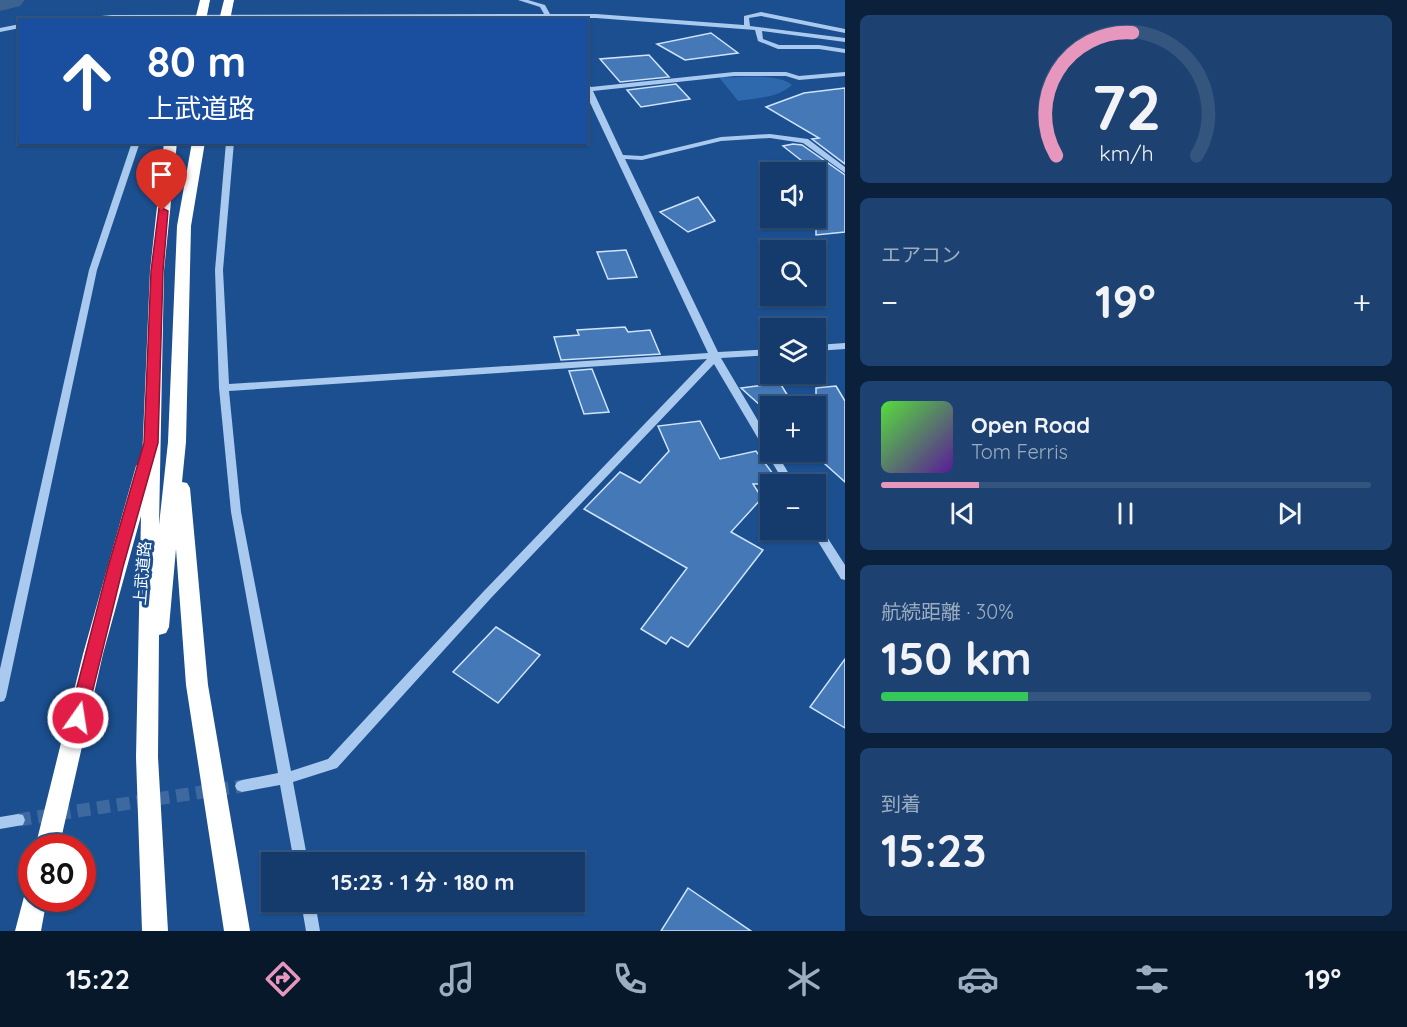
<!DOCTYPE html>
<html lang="ja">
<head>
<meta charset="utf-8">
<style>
  :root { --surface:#143b6b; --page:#1d4271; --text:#f1f3f6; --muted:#9dadc1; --line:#33557e; --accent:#e797bd }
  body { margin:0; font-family:Quicksand,"Noto Sans JP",sans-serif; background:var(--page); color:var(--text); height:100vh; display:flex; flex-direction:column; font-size:22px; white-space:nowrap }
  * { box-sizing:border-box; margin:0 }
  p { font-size:20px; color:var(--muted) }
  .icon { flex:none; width:33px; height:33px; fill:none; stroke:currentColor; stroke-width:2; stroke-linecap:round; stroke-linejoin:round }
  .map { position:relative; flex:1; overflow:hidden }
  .sheet { display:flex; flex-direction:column; gap:15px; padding:15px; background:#0b203b; width:562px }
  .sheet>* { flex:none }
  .banner { position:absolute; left:18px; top:18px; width:570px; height:126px; border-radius:0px; box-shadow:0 2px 4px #0004,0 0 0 2px var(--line); background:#1a4fa0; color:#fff; overflow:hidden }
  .tools { position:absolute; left:760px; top:162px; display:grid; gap:12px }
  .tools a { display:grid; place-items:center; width:66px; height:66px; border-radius:0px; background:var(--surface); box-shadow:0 2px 4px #0004,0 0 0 2px var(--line); font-size:30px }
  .speed { position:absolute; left:18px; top:834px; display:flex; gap:12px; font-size:30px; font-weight:700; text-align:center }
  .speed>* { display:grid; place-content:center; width:78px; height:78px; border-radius:50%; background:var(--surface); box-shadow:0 2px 4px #0004,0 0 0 2px var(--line); line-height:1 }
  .speed .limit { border:9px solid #d22; background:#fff; color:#111 }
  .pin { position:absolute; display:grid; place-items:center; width:51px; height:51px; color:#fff; margin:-62px -26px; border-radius:50% 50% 50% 0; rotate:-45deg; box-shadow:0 0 6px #0007 }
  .pin .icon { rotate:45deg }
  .me { position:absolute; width:66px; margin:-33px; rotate:13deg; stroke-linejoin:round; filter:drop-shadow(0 0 4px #0008) }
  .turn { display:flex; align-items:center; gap:21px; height:126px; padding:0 30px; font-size:27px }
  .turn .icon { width:78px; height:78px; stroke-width:2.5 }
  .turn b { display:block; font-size:42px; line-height:51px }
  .big { font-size:45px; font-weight:700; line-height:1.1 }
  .sheet .card { flex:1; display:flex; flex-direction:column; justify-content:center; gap:9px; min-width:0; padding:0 21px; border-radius:9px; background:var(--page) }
  .sheet .dial { align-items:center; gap:0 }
  .dial svg { height:156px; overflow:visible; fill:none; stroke:var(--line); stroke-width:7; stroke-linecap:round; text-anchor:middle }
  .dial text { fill:var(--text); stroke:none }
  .song { display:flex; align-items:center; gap:18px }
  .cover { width:72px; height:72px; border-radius:9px; background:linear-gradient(135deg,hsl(110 70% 55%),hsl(270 70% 35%)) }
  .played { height:6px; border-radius:3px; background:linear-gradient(90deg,var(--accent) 20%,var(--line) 20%) }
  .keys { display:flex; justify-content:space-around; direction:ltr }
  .heat { display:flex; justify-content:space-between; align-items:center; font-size:33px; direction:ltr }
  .charge { height:9px; border-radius:4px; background:linear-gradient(90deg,#34c759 30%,var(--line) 0) }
  .trip { position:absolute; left:261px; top:852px; width:324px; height:60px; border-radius:0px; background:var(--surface); box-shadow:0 2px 4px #0004,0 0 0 2px var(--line); font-weight:700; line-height:60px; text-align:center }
  .dock { display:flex; height:96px; justify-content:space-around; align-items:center; background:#08182b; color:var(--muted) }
  .dock .icon { width:42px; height:42px }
  .dock .selected { color:var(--accent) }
  .dock b { font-size:27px; color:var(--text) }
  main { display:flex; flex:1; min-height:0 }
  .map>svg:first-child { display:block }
  .green { fill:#2e69ad }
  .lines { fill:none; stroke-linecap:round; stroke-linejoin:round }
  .river { fill:#3c6290; fill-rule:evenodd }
  .building { fill:#4478b7; stroke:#cfe3fa; stroke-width:1.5 }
  .minor-tunnel { stroke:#3d69a0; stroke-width:13; stroke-dasharray:13 7; stroke-linecap:butt }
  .minor { fill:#a9c9ee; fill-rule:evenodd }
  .highway { fill:#fff; fill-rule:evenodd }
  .route { fill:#e11d48; stroke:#92132f; stroke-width:1.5 }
  .labels { text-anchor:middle; stroke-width:6; stroke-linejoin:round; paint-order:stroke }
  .street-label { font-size:16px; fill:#fff; stroke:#1b4f8f }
</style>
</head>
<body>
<main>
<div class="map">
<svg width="845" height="931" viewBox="0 0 845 931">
  <rect width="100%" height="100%" fill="#1b4f8f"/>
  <!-- green -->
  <path class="green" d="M719 77C738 79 778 72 792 85 778 98 756 98 738 101Z"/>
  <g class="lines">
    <!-- river -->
    <path class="river" d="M0 0H25L20 6 0 11Z"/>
  </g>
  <!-- building -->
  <g class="building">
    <path d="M711 33 738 53 685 60 657 44Z"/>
    <path d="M649 55 669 77 620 82 600 59Z"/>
    <path d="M676 84 690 99 641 107 627 90Z"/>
    <path d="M845 88V164L812 139 819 138 766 107 804 93Z"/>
    <path d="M793 144 802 145 845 175V232L816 235V172L783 146Z"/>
    <path d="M698 197 715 221 688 232 660 212Z"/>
    <path d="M626 250 637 277 608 279 597 252Z"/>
    <path d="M625 327 628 332 650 330 660 354 561 360 554 337 579 335 577 330Z"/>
    <path d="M592 369 609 412 584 414 569 371Z"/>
    <path d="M780 383 794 406H761L741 388Z"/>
    <path d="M836 386 845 401V482L816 456V388Z"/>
    <path d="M700 421 720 459 756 451 773 474 765 476 771 484H753L762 498 731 532 763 550 688 647 671 637 666 644 641 629 687 568 584 509 620 472 640 483 669 451 658 426Z"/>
    <path d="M496 627 540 655 498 703 453 672Z"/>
    <path d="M845 659V728L810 707Z"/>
    <path d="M688 888 751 931H661Z"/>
  </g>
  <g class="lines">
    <!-- minor-tunnel -->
    <path class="minor-tunnel" d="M18 820 242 786"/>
    <!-- minor -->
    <g class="minor">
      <path d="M518 0H528L545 5 550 14H596L744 25V16L761 12 845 29V33L761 16 749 18 750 26 845 38V42L762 31 763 39 779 45H819L845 49V53L819 49H778L758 41 755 30 596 18H552V20L545 18 57 20 112 15 544 14 540 7Z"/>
      <path d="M20 24V28L0 32V28Z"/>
      <path d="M734 72H786L799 76 845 72V76L799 80 786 76H734L593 91 623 155 642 156 721 137 770 134 808 139 845 167V173L803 143 770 138 721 141 642 160 625 159 718 352 771 349V355L721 358 771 443V452H776L795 484H785L714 364 491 598 337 768 293 782 308 862H294L280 785 242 792 237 790 235 786 237 782 242 780 278 773 231 512 219 388 215 270 226 142H234L223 270 229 384 708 353 586 94V83L591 87ZM707 359 483 592 328 759 291 771 241 512 229 391Z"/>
      <path d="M132 142H140L97 270 6 697 4 701 0 702V669L89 270Z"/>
      <path d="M845 343V349L816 351V345Z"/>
      <path d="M816 525 820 526 845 565V580L841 579 811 530H816Z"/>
      <path d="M18 814 23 815 25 820 23 825 0 829V817Z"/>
      <path d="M301 902H315L320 931H306Z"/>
    </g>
    <!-- highway -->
    <g class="highway">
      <path d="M200 0H210L206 20H195Z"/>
      <path d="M224 0H234L230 20H219Z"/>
      <path d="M164 142H177L164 271 159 525 168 442 177 226 192 142H205L191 226 186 442 182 482 187 483 190 488 208 685 250 931H224L186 685 176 549 169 627 166 633 159 635 158 757 168 931H142L136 757 141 516 103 654 59 848H35L83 654 136 466 142 460 150 271Z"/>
      <path d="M32 887V898H47L41 931H15L26 889Z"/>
    </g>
  </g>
  <!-- route -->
  <path class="route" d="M159 208H162L168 211 163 271 158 443 123 567 86 718 83 723 78 726 72 723 69 718 108 567 144 443 151 271Z"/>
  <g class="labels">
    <!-- street labels -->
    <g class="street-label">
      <text transform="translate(142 573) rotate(-85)" y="6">上武道路</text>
    </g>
  </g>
</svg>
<div class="tools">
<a><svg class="icon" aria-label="sound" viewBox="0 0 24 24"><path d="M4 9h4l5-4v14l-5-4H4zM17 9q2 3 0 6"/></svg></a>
<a><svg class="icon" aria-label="search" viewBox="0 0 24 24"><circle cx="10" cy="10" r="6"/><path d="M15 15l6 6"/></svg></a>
<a><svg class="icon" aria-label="layers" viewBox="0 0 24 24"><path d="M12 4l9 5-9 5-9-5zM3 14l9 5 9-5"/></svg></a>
<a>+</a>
<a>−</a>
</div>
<div class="speed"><div class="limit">80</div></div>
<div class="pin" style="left:162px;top:211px;background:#d93025"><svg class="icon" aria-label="arrive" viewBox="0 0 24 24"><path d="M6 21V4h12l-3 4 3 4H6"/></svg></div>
<svg class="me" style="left:78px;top:718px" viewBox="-20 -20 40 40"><circle r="17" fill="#e11d48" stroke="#fff" stroke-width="3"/><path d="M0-11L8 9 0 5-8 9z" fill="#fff"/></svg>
<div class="trip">15:23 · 1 分 · 180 m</div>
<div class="banner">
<div class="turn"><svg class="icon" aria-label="ahead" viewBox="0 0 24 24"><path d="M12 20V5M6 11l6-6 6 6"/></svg><div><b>80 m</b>上武道路</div></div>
</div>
</div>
<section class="sheet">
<div class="card dial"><svg viewBox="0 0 100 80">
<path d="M14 69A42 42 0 1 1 86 69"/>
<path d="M14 69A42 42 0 0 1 53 6" stroke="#e797bd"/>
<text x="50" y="56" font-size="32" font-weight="700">72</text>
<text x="50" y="72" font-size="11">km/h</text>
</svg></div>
<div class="card"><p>エアコン</p>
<div class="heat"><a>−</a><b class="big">19°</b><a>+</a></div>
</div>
<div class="card">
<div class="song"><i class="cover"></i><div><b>Open Road</b><p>Tom Ferris</p></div></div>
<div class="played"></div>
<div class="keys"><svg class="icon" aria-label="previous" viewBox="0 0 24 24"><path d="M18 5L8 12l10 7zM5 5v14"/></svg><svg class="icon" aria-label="pause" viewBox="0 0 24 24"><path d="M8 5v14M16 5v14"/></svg><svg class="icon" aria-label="next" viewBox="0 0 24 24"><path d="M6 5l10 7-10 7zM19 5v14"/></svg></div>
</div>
<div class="card"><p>航続距離 · 30%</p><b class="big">150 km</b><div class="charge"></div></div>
<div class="card"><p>到着</p><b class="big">15:23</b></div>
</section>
</main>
<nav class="dock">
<b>15:22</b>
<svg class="icon selected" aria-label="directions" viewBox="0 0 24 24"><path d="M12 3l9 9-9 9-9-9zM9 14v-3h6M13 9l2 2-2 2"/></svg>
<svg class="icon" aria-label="music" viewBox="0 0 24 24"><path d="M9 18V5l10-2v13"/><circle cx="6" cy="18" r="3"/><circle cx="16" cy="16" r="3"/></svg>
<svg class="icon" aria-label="phone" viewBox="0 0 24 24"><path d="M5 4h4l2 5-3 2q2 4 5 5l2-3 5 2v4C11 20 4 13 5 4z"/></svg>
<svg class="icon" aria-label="climate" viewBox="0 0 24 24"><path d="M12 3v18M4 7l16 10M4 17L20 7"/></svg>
<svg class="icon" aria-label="car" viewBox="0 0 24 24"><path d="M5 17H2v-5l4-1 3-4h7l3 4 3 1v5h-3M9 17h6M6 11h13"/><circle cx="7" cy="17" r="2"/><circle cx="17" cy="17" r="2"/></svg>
<svg class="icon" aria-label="filters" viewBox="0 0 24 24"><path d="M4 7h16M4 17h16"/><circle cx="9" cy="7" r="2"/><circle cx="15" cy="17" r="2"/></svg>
<b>19°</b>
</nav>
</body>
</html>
